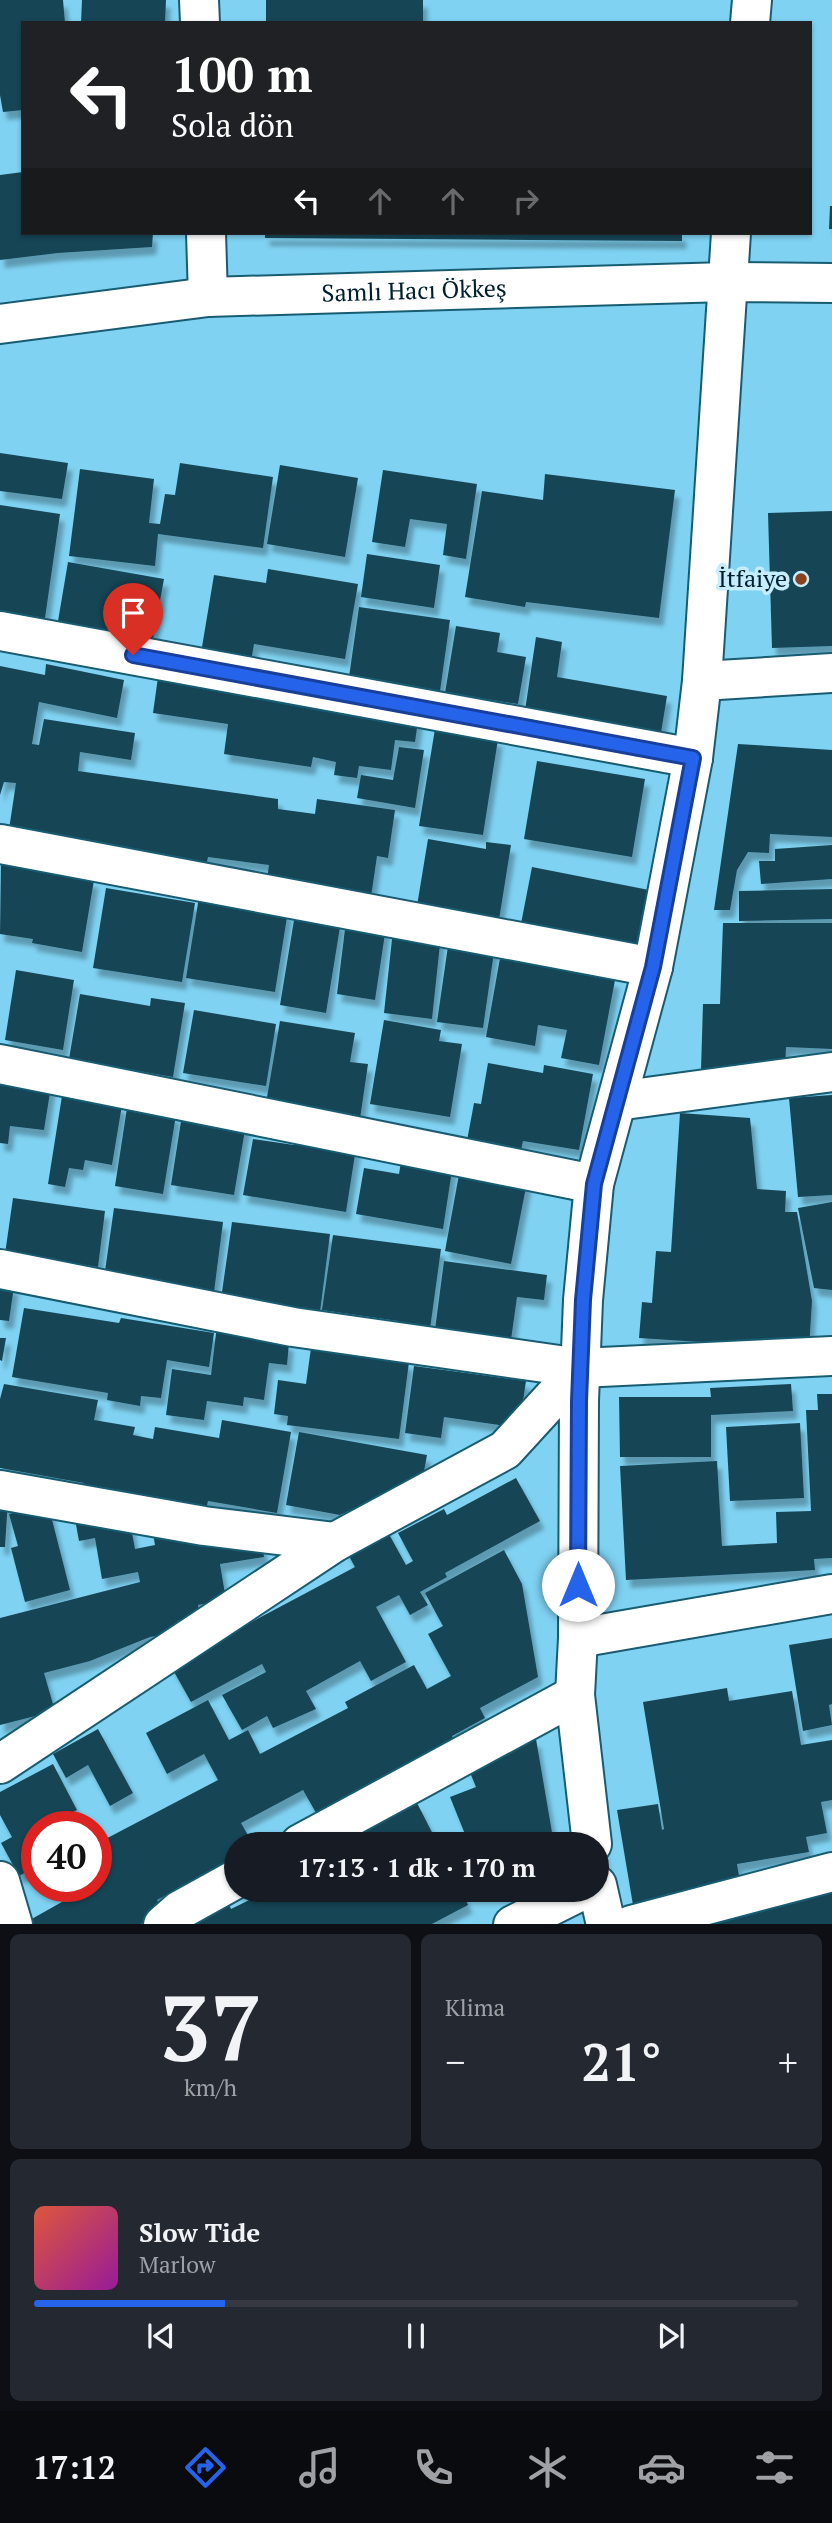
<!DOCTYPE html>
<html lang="tr">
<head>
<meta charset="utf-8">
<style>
  :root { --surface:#171b24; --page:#242831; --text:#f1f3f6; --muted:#9ea1a6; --line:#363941; --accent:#2563eb }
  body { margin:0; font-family:"PT Serif",serif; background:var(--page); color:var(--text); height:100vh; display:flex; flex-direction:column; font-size:26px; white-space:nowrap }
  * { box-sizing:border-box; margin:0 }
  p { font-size:23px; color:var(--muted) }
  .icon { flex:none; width:38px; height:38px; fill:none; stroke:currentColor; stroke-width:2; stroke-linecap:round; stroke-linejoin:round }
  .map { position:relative; height:1924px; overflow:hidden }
  .drawer { display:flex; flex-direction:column; gap:10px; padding:10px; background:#0d0f14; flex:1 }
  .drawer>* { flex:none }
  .guide { position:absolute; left:21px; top:21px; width:791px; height:214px; border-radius:0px; box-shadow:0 2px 5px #0004; background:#202124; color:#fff; overflow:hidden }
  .speed { position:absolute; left:21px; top:1811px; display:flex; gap:14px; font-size:35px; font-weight:700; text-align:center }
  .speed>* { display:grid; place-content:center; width:91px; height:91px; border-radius:50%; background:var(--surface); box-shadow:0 2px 5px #0004; line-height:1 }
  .speed .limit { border:10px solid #d22; background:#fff; color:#111 }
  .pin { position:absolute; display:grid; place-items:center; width:60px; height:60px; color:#fff; margin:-72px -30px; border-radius:50% 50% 50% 0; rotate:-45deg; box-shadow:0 0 7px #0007 }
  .pin .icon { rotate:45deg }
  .me { position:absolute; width:77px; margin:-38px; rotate:0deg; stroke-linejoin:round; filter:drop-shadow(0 0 5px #0008) }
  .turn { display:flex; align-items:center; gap:24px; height:147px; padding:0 35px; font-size:32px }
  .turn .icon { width:91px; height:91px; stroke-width:2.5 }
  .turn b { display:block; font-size:49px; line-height:60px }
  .lanes { display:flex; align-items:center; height:66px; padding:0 35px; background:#0003; justify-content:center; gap:35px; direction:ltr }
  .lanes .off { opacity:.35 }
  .big { font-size:52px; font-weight:800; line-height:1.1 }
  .drawer .tile { flex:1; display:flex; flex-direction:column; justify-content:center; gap:10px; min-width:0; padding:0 24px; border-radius:10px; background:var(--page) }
  .drawer .dial { align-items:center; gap:0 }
  .dial b { font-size:91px; line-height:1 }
  .song { display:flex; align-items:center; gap:21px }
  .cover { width:84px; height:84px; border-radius:10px; background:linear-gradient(135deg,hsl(10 70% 55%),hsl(300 70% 35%)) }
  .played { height:7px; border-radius:4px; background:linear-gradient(90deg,var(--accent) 25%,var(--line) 25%) }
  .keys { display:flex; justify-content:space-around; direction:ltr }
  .heat { display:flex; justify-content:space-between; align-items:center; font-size:38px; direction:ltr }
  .drawer .tiles { flex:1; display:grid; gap:10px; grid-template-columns:1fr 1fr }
  .tile:last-child { grid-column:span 2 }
  .trip { position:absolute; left:224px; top:1832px; width:385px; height:70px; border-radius:35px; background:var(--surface); box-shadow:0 2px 5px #0004; font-weight:800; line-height:70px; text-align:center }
  .tabs { display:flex; height:112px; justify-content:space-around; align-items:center; background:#090b0e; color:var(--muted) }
  .tabs .icon { width:49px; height:49px }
  .tabs .selected { color:var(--accent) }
  .tabs b { font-size:32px; color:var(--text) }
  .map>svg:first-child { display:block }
  .building { fill:#184555; filter:url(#shadow) }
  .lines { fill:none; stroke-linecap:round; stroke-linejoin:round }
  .minor-casing { stroke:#185c72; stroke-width:42 }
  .tertiary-casing { stroke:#185c72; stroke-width:42 }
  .minor { stroke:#fff; stroke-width:38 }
  .tertiary { stroke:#fff; stroke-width:38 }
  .route-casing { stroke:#184099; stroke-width:18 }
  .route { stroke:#2563eb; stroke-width:12 }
  .poi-dot { fill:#87411d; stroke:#c5edfd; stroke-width:2.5 }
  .labels { text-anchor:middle; stroke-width:7; stroke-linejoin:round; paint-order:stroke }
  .street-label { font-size:24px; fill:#00202d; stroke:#c5edfd }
  .poi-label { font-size:24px; fill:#00202d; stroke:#c5edfd; text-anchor:end }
</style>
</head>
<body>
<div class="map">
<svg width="832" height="1925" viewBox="0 0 832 1925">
  <defs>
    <filter id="shadow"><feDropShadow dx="4.5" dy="8" stdDeviation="2" flood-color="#0004"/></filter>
  </defs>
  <rect width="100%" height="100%" fill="#7fd2f2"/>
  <!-- building -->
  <g class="building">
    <path d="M0 0H63L65 23H23V110L3 112 0 95Z"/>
    <path d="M82 0H166L165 23H81Z"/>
    <rect x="266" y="0" width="157" height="23"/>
    <path d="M23 172V233H153L152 247 58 253 0 260V175Z"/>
    <path d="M830 206H832V229H829Z"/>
    <path d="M265 233H682V241L265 238Z"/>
    <path d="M0 453 68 463 62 499 0 491Z"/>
    <path d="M180 463 273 477 263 548 158 534 155 566 69 556 80 469 154 479 149 523 160 524 165 494 175 495Z"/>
    <path d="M280 465 358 478 345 557 267 544Z"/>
    <path d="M383 470 477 484 466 559 443 555 447 524 410 519 405 547 372 542Z"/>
    <path d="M545 474 675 490 659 618 526 602 525 607 465 597 482 491 543 500Z"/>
    <path d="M0 505 60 514 44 625 0 619Z"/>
    <path d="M832 511V646L772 648 768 513Z"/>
    <path d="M367 554 440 565 434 608 361 597Z"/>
    <path d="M68 562 164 579 151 650 56 633Z"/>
    <path d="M268 569 358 584 345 659 254 644 250 668 200 659 214 575 266 583Z"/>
    <path d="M359 607 450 620 440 691 349 677Z"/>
    <path d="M456 626 500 633 497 652 526 657 518 704 445 693Z"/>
    <path d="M536 637 562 642 557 677 667 696 659 745 523 724Z"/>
    <path d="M46 664 124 680 117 718 39 702 32 744 39 745 44 719 135 733 131 760 80 752 78 771 278 799V809L315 814 317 799 395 810 388 858 377 856 370 904 266 887 269 865 208 857 206 866 8 836 16 783 4 782 0 795V666L45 675Z"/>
    <path d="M158 677 419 714 415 742 395 740 391 770 359 766 357 778 334 775 336 762 313 757 311 767 224 754 228 724 153 713Z"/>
    <path d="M435 729 498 739 483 835 419 826Z"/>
    <path d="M738 744 832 750V837L770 834 769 853 748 852 737 870 730 910H714Z"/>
    <path d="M399 747 424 750 415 808 357 798 361 775 393 780Z"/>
    <path d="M537 761 645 779 632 857 524 839Z"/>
    <path d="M428 839 486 849V842L511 845 498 926 416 912Z"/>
    <path d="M832 845V879L761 884 759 861H775V849Z"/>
    <path d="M1 860 44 867 43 872 94 880 82 952 32 943 33 939 0 934Z"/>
    <path d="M532 867 649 890 637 956 519 934Z"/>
    <path d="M106 888 195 903 182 982 93 968Z"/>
    <path d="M832 889V919L739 921V891Z"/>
    <path d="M199 897 288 911 275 992 186 978Z"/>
    <path d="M295 914 341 921 326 1013 280 1005Z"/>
    <path d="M346 921 386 927 375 1000 337 994Z"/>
    <path d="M723 923H832V1049L786 1047 785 1069 701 1070 703 1004H720Z"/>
    <path d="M393 930 441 935 432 1019 384 1013Z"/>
    <path d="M449 939 495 945 483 1028 437 1022Z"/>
    <path d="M500 958 615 980 599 1065 561 1058 567 1030 538 1025 535 1046 486 1037Z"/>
    <path d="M16 970 74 980 63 1050 5 1040Z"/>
    <path d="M80 994 150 1006 151 998 185 1003 173 1077 132 1070 131 1075 68 1065Z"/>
    <path d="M194 1010 276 1024 266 1086 183 1073Z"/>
    <path d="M384 1020 441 1030 439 1041 462 1044 450 1117 370 1104Z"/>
    <path d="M280 1021 355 1033 350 1062 368 1064 360 1119 266 1103Z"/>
    <path d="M488 1063 543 1073 544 1065 593 1074 579 1150 523 1141 520 1155 466 1146 474 1103 481 1104Z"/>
    <path d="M0 1072 52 1080 44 1130 10 1126 8 1144 0 1143Z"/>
    <path d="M832 1095V1195L798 1197 789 1098Z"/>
    <path d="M62 1096 122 1105 112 1165 85 1160 83 1170 69 1168 65 1187 48 1184Z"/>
    <path d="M127 1108 176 1115 163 1194 115 1186Z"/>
    <path d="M680 1113 750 1118 757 1189 786 1191 785 1212H797L812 1301 809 1349 639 1338 642 1302 652 1303 656 1251 671 1252Z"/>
    <path d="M182 1115 246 1124 234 1195 171 1185Z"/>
    <path d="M295 1137 356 1148 346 1212 243 1195 253 1139 294 1145Z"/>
    <path d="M402 1156 453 1164 443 1229 356 1214 364 1168 399 1174Z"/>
    <path d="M460 1169 527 1182 511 1264 445 1251Z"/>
    <path d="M13 1198 105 1211 98 1267 43 1259 1 1282Z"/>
    <path d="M832 1202V1290L814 1288 798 1208Z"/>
    <path d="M114 1208 223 1222 214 1292 104 1278Z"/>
    <path d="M232 1222 330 1234 320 1312 221 1299Z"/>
    <path d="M333 1235 441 1249 429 1336 396 1331 398 1321 322 1310Z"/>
    <path d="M444 1261 547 1275 544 1300 517 1297 510 1347 434 1337Z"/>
    <path d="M0 1284 14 1286 9 1321 0 1320Z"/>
    <path d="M24 1308 119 1323 121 1318 214 1333 209 1367 167 1360 161 1398 141 1396 140 1406 107 1400 108 1393 12 1377Z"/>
    <path d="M217 1325 289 1343 287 1365 269 1363 264 1400 244 1397 243 1406 207 1401 204 1420 166 1415 172 1369 211 1375Z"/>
    <path d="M0 1338H6L2 1361 0 1360Z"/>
    <path d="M311 1348 409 1362 399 1439 287 1425 288 1416 274 1414 278 1380 306 1384Z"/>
    <path d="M414 1366 526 1381 519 1428 444 1417 441 1438 405 1433Z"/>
    <path d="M4 1384 98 1400 94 1420 135 1427 133 1435 153 1439 155 1427 219 1438 222 1420 291 1432 277 1513 208 1501 205 1514 82 1494 84 1483 0 1468V1399Z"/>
    <path d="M791 1384 793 1411 711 1415V1457H620L619 1397H711L710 1388Z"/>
    <path d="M817 1394H832V1558L814 1559 815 1570 626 1580 620 1466 717 1461 722 1546 777 1543 776 1512 811 1511 806 1410H818Z"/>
    <path d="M800 1423 804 1498 730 1501 726 1427Z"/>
    <path d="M299 1432 427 1455 423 1477 340 1515 286 1505Z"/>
    <path d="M516 1478 540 1521 445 1573 447 1577 420 1592 428 1605 410 1615 399 1595 376 1607 406 1662 371 1681 360 1661 306 1691 316 1709 273 1728 267 1716 242 1730 222 1695 266 1672 262 1664 191 1702 168 1661 242 1627 355 1567 345 1549 385 1527 406 1565 413 1561 398 1533 444 1509 447 1515Z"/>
    <path d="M0 1498 8 1499 5 1547H0Z"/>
    <path d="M48 1504 70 1590 25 1602 11 1548 18 1546 9 1514Z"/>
    <path d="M129 1517 135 1549 155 1545 152 1528 261 1540 264 1557 220 1564 226 1600 198 1605 200 1617 177 1621 180 1632 150 1637 90 1661 44 1673 55 1711 0 1725V1618L140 1582 138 1572 102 1579 95 1538 79 1541 75 1519Z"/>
    <path d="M504 1550 522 1584 538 1677 480 1708 485 1718 452 1736 456 1744 319 1818 303 1790 241 1823 253 1844H236V1858L157 1900 163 1911 139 1925H21L69 1898 63 1886H96V1844L218 1780 204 1754 167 1774 146 1733 208 1700 229 1740 248 1730 260 1754 348 1708 345 1702 414 1665 427 1689 451 1676 428 1634 443 1626 425 1593Z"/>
    <path d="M832 1638V1704L829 1705 832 1725 803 1731 789 1645Z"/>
    <path d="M727 1688 729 1701 792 1691 801 1745 832 1740V1800L821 1802 827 1833 806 1837 809 1852 737 1864 741 1888 633 1905 617 1810 658 1804 662 1830 664 1829 643 1702Z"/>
    <path d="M98 1729 133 1793 110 1806 88 1765 66 1778 53 1754Z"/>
    <path d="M536 1739 554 1844H469L450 1797 476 1787 467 1765Z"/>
    <path d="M53 1764 77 1810 44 1827H37V1866L19 1876 1 1843 12 1837 0 1815V1792Z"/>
    <path d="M417 1803 438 1844H334L370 1826Z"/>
    <path d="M270 1890H461L468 1905 430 1925H199L197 1920 229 1904 231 1909Z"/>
    <path d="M832 1892V1925H690V1923Z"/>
  </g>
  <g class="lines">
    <defs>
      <g id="minor">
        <path d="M199 0 200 23"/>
        <path d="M206 233 208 297"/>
        <path d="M0 631 693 758"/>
        <path d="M702 681 832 673"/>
        <path d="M0 844 653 967"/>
        <path d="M0 1064 594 1184"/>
        <path d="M617 1101 832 1072"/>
        <path d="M0 1269 293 1327 580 1368 832 1356"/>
        <path d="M0 1490 204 1526 335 1542"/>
        <path d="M578 1638 832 1594"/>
        <path d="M0 1764 335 1542 505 1450 580 1368"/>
        <path d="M300 1844 575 1695"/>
        <path d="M0 1881 13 1925"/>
        <path d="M163 1925 180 1910 236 1879"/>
        <path d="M513 1925 583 1890"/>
        <path d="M631 1925 832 1872"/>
      </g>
      <g id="tertiary">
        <path d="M750 23 752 0"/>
        <path id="s1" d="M0 324 208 297 727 282 832 283"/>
        <path d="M592 1844 575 1695 578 1638 579 1401 583 1300 594 1184 653 967 693 758 702 681 731 233"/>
        <path d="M597 1885 606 1925"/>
      </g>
    </defs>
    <!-- minor casing -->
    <use href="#minor" class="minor-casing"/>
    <!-- tertiary casing -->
    <use href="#tertiary" class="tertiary-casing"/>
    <!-- minor -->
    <use href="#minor" class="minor"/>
    <!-- tertiary -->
    <use href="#tertiary" class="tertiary"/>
  </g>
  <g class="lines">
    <defs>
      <path id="route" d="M133 655 693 758 653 967 594 1184 583 1300 579 1401 578 1585"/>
    </defs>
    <!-- route casing -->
    <use href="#route" class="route-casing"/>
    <!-- route -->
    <use href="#route" class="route"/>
  </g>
  <!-- markers -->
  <circle class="poi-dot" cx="801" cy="579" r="7"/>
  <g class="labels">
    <!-- street labels -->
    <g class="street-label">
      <text dy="8" stroke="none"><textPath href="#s1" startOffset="416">Samlı Hacı Ökkeş</textPath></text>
    </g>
    <!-- poi labels -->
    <g class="poi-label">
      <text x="787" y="587">İtfaiye</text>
    </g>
  </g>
</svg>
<div class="speed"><div class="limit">40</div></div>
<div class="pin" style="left:133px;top:655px;background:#d93025"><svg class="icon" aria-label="arrive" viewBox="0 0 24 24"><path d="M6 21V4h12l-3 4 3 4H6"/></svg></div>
<svg class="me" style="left:578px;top:1585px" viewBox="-20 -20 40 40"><circle r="19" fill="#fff"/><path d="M0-13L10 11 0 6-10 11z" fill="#2563eb"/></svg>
<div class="trip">17:13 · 1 dk · 170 m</div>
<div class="guide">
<div class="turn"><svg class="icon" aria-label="left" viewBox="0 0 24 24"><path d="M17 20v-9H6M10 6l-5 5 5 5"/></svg><div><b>100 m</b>Sola dön</div></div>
<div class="lanes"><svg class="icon" aria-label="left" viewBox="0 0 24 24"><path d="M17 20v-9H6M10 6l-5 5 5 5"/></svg><svg class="icon off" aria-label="ahead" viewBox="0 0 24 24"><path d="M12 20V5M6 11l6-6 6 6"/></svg><svg class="icon off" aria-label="ahead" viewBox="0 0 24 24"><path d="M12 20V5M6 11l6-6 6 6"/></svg><svg class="icon off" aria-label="right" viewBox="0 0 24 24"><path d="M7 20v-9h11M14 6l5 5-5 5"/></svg></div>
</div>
</div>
<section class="drawer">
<div class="tiles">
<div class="tile dial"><b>37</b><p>km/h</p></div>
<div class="tile"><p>Klima</p>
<div class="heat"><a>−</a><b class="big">21°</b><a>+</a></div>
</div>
<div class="tile">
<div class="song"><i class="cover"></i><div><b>Slow Tide</b><p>Marlow</p></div></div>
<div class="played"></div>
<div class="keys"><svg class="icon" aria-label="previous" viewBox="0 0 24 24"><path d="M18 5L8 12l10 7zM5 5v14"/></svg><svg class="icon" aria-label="pause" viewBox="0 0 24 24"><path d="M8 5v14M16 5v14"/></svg><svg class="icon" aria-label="next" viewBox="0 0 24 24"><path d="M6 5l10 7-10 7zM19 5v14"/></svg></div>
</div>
</div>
</section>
<nav class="tabs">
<b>17:12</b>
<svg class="icon selected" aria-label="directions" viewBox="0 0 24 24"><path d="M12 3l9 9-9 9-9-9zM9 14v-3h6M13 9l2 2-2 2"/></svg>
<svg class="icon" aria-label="music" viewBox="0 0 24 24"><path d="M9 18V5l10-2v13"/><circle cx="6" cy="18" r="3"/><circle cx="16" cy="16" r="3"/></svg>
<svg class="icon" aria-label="phone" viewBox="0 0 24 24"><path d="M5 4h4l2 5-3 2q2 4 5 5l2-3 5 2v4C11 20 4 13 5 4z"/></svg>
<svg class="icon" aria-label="climate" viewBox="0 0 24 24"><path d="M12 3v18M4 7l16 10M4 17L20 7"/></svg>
<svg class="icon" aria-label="car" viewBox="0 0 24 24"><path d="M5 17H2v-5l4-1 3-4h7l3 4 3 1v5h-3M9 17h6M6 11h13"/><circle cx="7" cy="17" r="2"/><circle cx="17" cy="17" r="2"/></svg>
<svg class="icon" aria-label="filters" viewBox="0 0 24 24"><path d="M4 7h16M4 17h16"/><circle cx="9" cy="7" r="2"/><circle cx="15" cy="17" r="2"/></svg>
</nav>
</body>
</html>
